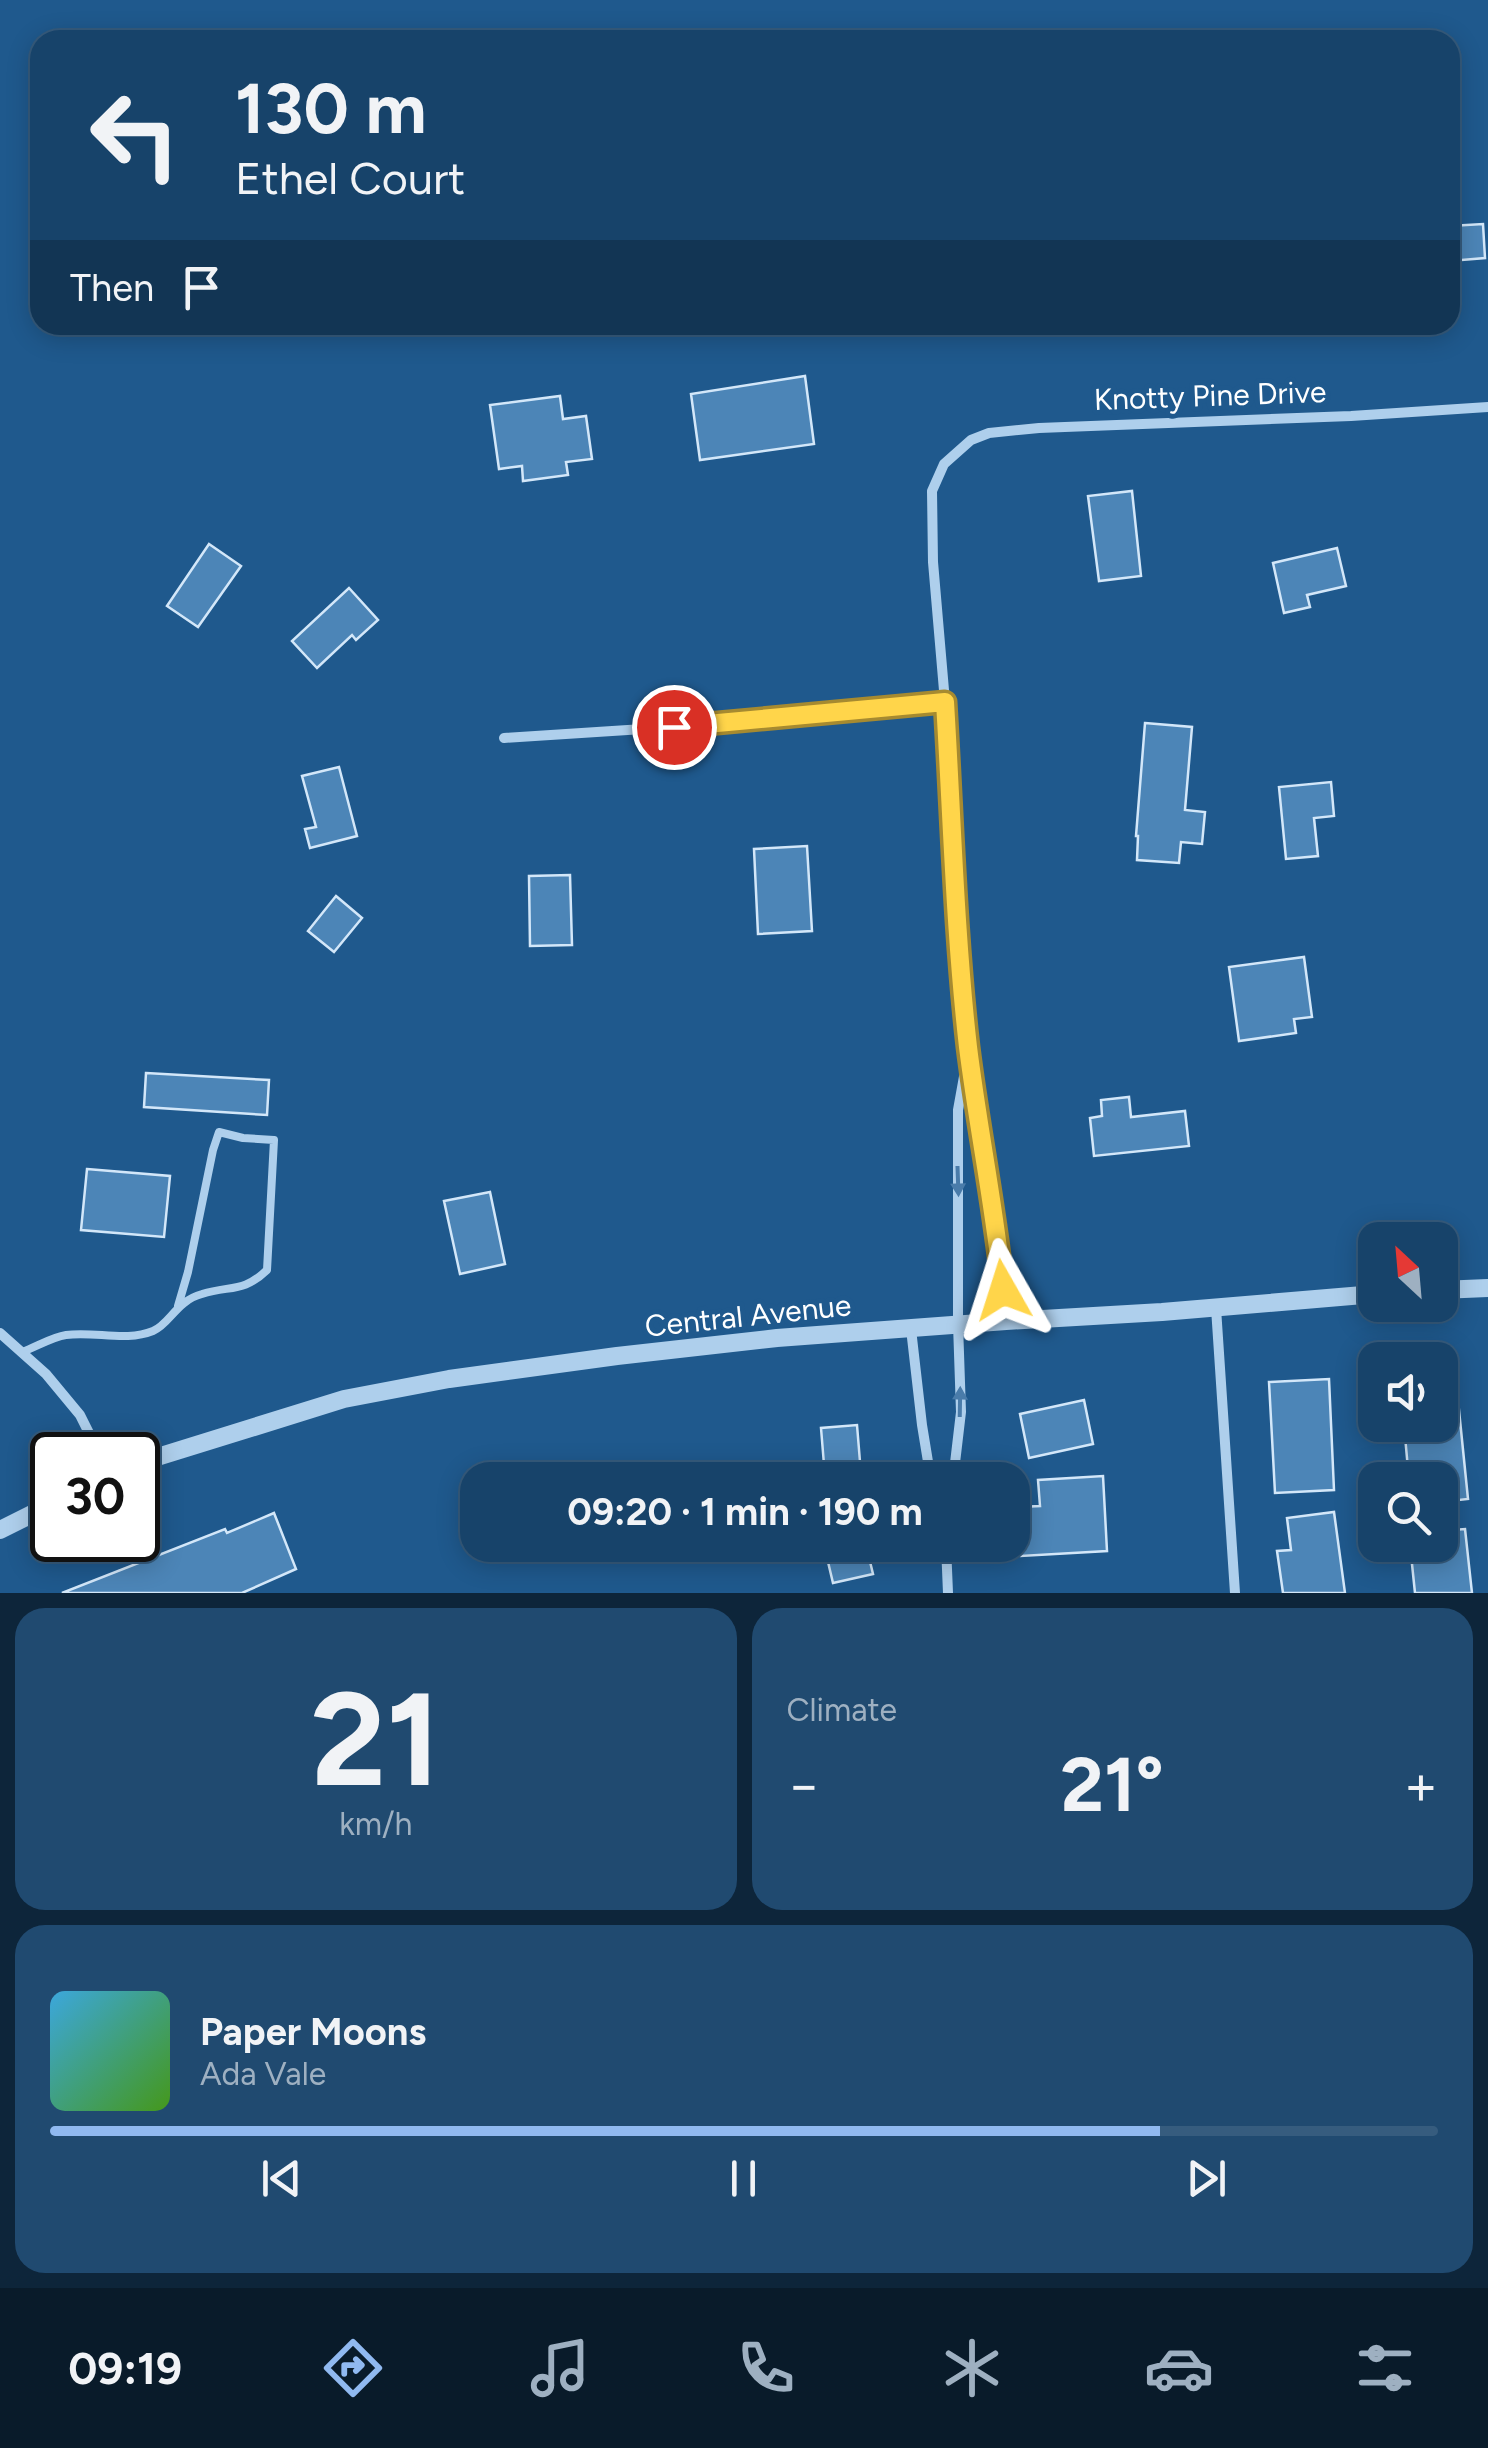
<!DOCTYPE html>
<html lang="en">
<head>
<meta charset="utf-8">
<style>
  :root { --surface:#17436a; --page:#204a70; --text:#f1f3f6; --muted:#9eb0c1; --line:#365c7e; --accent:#90b9f0 }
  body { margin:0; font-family:Figtree,sans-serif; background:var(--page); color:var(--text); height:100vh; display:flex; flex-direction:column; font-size:38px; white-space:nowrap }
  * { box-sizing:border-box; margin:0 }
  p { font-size:32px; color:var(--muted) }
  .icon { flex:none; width:55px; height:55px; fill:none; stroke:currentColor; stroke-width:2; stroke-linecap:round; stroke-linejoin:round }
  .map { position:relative; height:1593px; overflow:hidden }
  .side { display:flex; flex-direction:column; gap:15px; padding:15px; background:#0d253a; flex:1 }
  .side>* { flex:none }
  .guide { position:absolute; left:30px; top:30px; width:1430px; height:305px; border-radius:30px; box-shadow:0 5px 25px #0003,0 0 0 2px var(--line); background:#17436a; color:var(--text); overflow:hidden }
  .needle { width:65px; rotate:334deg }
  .buttons { position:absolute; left:1358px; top:1222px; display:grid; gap:20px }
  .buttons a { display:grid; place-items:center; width:100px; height:100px; border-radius:20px; background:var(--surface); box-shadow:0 5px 25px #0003,0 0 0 2px var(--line); font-size:50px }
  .speed { position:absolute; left:30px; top:1432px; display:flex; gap:20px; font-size:50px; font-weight:700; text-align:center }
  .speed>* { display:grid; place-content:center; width:130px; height:130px; border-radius:50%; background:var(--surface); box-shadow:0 5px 25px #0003,0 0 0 2px var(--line); line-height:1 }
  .speed .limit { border:5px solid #111; border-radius:15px; background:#fff; color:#111 }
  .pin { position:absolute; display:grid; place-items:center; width:85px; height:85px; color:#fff; margin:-42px; border:5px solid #fff; border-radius:50%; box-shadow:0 2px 10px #0007 }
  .me { position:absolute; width:110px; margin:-55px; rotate:354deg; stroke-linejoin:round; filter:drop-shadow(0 0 8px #0008) }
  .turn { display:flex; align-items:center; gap:35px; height:210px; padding:0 40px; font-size:45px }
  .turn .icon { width:130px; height:130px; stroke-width:2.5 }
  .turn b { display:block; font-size:70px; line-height:85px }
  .then { display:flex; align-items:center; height:95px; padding:0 40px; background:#0003; gap:20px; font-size:38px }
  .big { font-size:75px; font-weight:700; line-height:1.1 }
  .side .tile { flex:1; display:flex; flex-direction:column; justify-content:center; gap:15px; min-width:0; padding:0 35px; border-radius:30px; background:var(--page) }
  .side .dial { align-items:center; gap:0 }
  .dial b { font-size:130px; line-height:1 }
  .song { display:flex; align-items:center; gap:30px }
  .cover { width:120px; height:120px; border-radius:15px; background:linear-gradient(135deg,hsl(200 70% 55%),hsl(100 70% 35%)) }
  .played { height:10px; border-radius:5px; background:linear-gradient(90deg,var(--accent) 80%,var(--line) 80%) }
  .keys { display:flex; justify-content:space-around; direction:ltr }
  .heat { display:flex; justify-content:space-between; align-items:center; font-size:55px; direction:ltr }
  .side .tiles { flex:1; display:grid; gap:15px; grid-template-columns:1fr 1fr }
  .tile:last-child { grid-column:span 2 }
  .trip { position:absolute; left:460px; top:1462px; width:570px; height:100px; border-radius:30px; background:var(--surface); box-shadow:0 5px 25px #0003,0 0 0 2px var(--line); font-weight:700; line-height:100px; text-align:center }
  .tab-bar { display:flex; height:160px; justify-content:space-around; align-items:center; background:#091b2a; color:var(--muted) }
  .tab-bar .icon { width:70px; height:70px }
  .tab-bar .on { color:var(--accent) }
  .tab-bar b { font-size:45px; color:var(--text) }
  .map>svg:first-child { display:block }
  .building { fill:#4c85b7; stroke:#d3e7f9; stroke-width:2.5 }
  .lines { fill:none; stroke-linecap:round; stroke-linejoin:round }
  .service { stroke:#aecfec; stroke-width:8 }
  .minor { stroke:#aecfec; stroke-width:10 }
  .tertiary { stroke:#aecfec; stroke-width:18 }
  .oneway { fill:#4a7caa }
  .route-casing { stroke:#a68a30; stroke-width:25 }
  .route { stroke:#ffd54a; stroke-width:18 }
  .labels { text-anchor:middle; stroke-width:10; stroke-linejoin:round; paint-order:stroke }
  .street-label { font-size:30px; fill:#fff; stroke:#1f598d }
</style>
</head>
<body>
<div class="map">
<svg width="1488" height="1593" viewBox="0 0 1488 1593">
  <rect width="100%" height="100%" fill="#1f598d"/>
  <!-- building -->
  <g class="building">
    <path d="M1483 224 1485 258 1450 261V226Z"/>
    <path d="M805 376 814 444 700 460 691 394Z"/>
    <path d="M560 396 563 419 586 416 592 459 566 462 568 475 523 481 522 466 499 469 490 405Z"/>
    <path d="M1132 491 1141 576 1099 581 1088 496Z"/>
    <path d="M209 544 241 566 198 627 167 606Z"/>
    <path d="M1337 548 1346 586 1307 595 1310 607 1284 613 1273 563Z"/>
    <path d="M349 588 378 620 356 640 352 635 317 668 292 641Z"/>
    <path d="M1145 723 1192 727 1185 810 1205 812 1202 844 1181 842 1179 863 1137 860 1138 836H1136Z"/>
    <path d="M339 767 357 836 310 848 305 829 316 827 302 776Z"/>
    <path d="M1331 782 1334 816 1314 818 1318 856 1286 859 1279 787Z"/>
    <path d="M807 846 812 931 758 934 754 849Z"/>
    <path d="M570 875 572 945 530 946 529 876Z"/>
    <path d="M336 896 362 918 334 952 308 931Z"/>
    <path d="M1304 957 1312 1017 1294 1019 1296 1033 1239 1041 1229 967Z"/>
    <path d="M146 1073 269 1080 267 1115 144 1107Z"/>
    <path d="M1129 1097 1131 1117 1185 1111 1189 1146 1094 1156 1090 1118 1102 1116 1101 1100Z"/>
    <path d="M87 1169 170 1176 164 1237 81 1230Z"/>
    <path d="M490 1192 505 1264 460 1274 444 1201Z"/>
    <path d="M1454 1361 1468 1499 1440 1502V1480H1409L1404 1425H1440V1362Z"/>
    <path d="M1329 1379 1334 1490 1275 1493 1269 1382Z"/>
    <path d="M1084 1400 1093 1444 1029 1458 1020 1414Z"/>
    <path d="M857 1425 861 1474 825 1477 821 1428Z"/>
    <path d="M1103 1476 1107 1551 1021 1556 1019 1507 1040 1506 1038 1480Z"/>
    <path d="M1334 1512 1345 1593H1283L1277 1551 1291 1550 1287 1518Z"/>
    <path d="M274 1513 296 1569 242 1593H62L225 1529 227 1533Z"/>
    <path d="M1465 1529 1472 1593H1415L1410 1545H1440V1531Z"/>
    <path d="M824 1545H866L873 1574 833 1583Z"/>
  </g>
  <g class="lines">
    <!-- service -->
    <path class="service" d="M22 1352C36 1347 52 1337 66 1335 95 1331 126 1342 153 1331 170 1324 176 1301 202 1294 231 1285 243 1293 267 1270L274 1140 243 1138 219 1132 213 1150 188 1272 178 1306"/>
    <!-- minor -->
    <g class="minor">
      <path d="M504 738 674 727 945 702"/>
      <path d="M1216 1308 1235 1593"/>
      <path d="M1006 1321 997 1229 969 1049 959 948 945 702 933 562 932 491 944 464 971 440 989 433 1039 428 1351 416 1488 407"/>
      <path d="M911 1329 922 1425 931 1480"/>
      <path d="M0 1333 46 1374 80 1415 100 1455"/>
      <path d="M953 1480 961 1412 958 1324V1110L967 1060"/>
      <path d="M946 1545 948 1593"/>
    </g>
    <!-- tertiary -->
    <g class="tertiary">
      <path d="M1440 1290 1488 1288"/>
      <path d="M138 1463 344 1399 449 1379 617 1356 777 1338 1006 1321 1162 1312 1375 1294"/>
      <path d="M0 1530 52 1504"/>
    </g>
  </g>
  <!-- one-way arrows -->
  <defs><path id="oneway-solid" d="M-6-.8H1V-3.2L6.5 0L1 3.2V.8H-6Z" transform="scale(2.5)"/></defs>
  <g class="oneway">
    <use href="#oneway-solid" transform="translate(958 1181) rotate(88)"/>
    <use href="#oneway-solid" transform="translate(960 1402) rotate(-89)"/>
  </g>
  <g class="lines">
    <defs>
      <path id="route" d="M674 727 945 702C952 817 955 933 968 1047 978 1128 995 1209 1003 1290"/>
    </defs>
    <!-- route casing -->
    <use href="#route" class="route-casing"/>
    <!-- route -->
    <use href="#route" class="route"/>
  </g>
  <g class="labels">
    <!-- street labels -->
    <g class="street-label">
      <text transform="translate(1210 396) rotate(-2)" y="10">Knotty Pine Drive</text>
      <text transform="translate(748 1316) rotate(-6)" y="10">Central Avenue</text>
    </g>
  </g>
</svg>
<div class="buttons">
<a><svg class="needle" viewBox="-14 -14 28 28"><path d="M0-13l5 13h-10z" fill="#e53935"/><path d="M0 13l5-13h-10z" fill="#9eb0c1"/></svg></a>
<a><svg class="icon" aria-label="sound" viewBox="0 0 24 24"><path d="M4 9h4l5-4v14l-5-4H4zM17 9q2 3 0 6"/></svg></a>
<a><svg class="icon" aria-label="search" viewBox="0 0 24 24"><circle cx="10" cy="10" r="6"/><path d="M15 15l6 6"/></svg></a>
</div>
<div class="speed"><div class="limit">30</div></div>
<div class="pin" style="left:674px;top:727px;background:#d93025"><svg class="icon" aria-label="arrive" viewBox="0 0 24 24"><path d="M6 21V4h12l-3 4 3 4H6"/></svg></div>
<svg class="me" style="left:1003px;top:1290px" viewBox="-20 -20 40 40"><path d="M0-17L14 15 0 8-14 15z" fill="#ffd54a" stroke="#fff" stroke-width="4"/></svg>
<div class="trip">09:20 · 1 min · 190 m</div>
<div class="guide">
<div class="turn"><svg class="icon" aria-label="left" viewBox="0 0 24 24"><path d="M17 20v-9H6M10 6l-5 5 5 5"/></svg><div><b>130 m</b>Ethel Court</div></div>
<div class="then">Then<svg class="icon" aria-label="arrive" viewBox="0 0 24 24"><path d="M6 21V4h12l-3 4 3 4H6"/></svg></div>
</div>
</div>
<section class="side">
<div class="tiles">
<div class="tile dial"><b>21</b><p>km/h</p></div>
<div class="tile"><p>Climate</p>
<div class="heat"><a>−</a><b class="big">21°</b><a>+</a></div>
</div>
<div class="tile">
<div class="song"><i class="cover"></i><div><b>Paper Moons</b><p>Ada Vale</p></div></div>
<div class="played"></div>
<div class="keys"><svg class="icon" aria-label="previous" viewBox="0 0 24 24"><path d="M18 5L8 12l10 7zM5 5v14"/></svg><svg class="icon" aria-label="pause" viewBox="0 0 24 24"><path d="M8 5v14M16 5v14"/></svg><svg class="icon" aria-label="next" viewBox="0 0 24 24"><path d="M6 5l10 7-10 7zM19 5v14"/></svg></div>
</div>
</div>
</section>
<nav class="tab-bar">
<b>09:19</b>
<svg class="icon on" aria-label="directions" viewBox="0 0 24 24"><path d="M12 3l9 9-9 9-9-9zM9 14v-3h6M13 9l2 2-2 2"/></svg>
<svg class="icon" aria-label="music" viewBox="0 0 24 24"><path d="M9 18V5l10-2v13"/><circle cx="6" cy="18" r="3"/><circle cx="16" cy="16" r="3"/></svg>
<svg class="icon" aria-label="phone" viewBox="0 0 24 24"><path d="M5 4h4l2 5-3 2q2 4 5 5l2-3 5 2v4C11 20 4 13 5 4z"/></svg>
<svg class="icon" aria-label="climate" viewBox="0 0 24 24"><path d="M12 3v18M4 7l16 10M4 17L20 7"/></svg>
<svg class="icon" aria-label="car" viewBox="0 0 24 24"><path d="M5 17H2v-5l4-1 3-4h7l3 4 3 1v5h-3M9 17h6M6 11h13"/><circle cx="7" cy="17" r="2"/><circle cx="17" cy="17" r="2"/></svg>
<svg class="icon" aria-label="filters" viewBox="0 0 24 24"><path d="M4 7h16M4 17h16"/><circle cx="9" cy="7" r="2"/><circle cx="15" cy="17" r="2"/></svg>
</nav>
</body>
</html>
